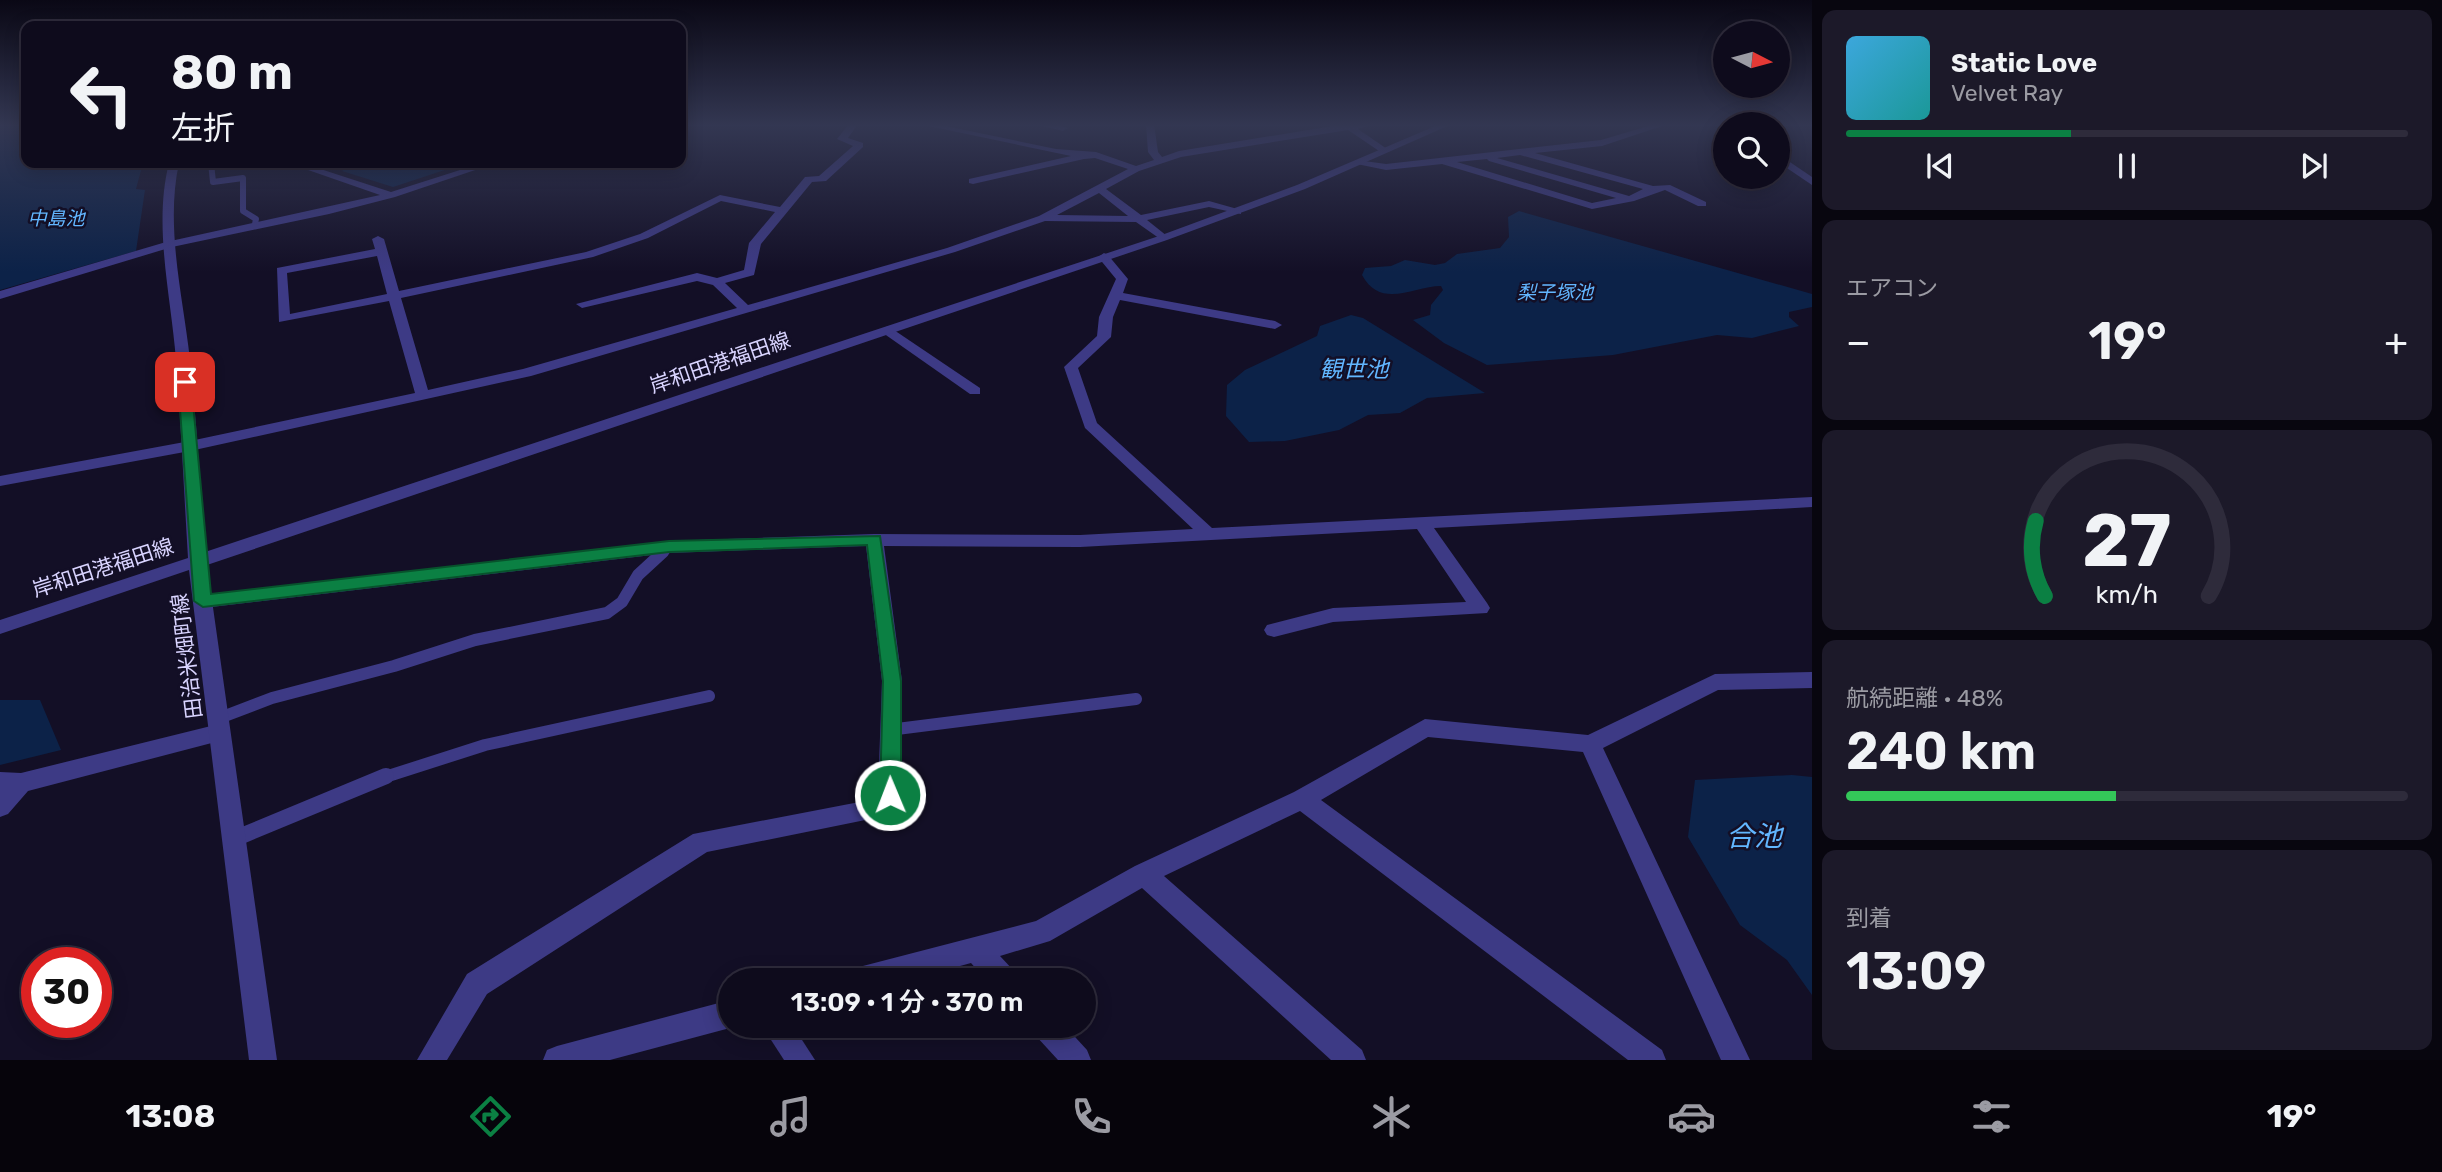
<!DOCTYPE html>
<html lang="ja">
<head>
<meta charset="utf-8">
<style>
  :root { --surface:#0e0b1c; --page:#1c1929; --text:#f1f3f6; --muted:#9b9ba3; --line:#2e2b3b; --accent:#0b8043 }
  body { margin:0; font-family:Rubik,"Noto Sans JP",sans-serif; background:var(--page); color:var(--text); height:100vh; display:flex; flex-direction:column; font-size:26px; white-space:nowrap }
  * { box-sizing:border-box; margin:0 }
  p { font-size:23px; color:var(--muted) }
  .icon { flex:none; width:38px; height:38px; fill:none; stroke:currentColor; stroke-width:2; stroke-linecap:round; stroke-linejoin:round }
  .map { position:relative; flex:1; overflow:hidden }
  .sheet { display:flex; flex-direction:column; gap:10px; padding:10px; background:#08060f; width:630px }
  .sheet>* { flex:none }
  .guide { position:absolute; left:21px; top:21px; width:665px; height:147px; border-radius:14px; box-shadow:0 4px 18px #0003,0 0 0 2px var(--line); background:#0e0b1c; color:var(--text); overflow:hidden }
  .needle { width:46px; rotate:96deg }
  .tools { position:absolute; left:1713px; top:21px; display:grid; gap:14px }
  .tools a { display:grid; place-items:center; width:77px; height:77px; border-radius:50%; background:var(--surface); box-shadow:0 4px 18px #0003,0 0 0 2px var(--line); font-size:35px }
  .speed { position:absolute; left:21px; top:947px; display:flex; gap:14px; font-size:35px; font-weight:700; text-align:center }
  .speed>* { display:grid; place-content:center; width:91px; height:91px; border-radius:50%; background:var(--surface); box-shadow:0 4px 18px #0003,0 0 0 2px var(--line); line-height:1 }
  .speed .limit { border:10px solid #d22; background:#fff; color:#111 }
  .pin { position:absolute; display:grid; place-items:center; width:60px; height:60px; color:#fff; margin:-30px; border-radius:14px; box-shadow:0 4px 10px #0006 }
  .me { position:absolute; width:77px; margin:-38px; rotate:359deg; stroke-linejoin:round; filter:drop-shadow(0 0 5px #0008) }
  .turn { display:flex; align-items:center; gap:24px; height:147px; padding:0 35px; font-size:32px }
  .turn .icon { width:91px; height:91px; stroke-width:2.5 }
  .turn b { display:block; font-size:49px; line-height:60px }
  .big { font-size:52px; font-weight:600; line-height:1.1 }
  .sheet .card { flex:1; display:flex; flex-direction:column; justify-content:center; gap:10px; min-width:0; padding:0 24px; border-radius:14px; background:var(--page) }
  .sheet .dial { align-items:center; gap:0 }
  .dial svg { height:182px; overflow:visible; fill:none; stroke:var(--line); stroke-width:7; stroke-linecap:round; text-anchor:middle }
  .dial text { fill:var(--text); stroke:none }
  .song { display:flex; align-items:center; gap:21px }
  .cover { width:84px; height:84px; border-radius:10px; background:linear-gradient(135deg,hsl(200 70% 55%),hsl(180 70% 35%)) }
  .played { height:7px; border-radius:4px; background:linear-gradient(90deg,var(--accent) 40%,var(--line) 40%) }
  .keys { display:flex; justify-content:space-around; direction:ltr }
  .heat { display:flex; justify-content:space-between; align-items:center; font-size:38px; direction:ltr }
  .charge { height:10px; border-radius:5px; background:linear-gradient(90deg,#34c759 48%,var(--line) 0) }
  .trip { position:absolute; left:718px; top:968px; width:378px; height:70px; border-radius:35px; background:var(--surface); box-shadow:0 4px 18px #0003,0 0 0 2px var(--line); font-weight:600; line-height:70px; text-align:center }
  .tabs { display:flex; height:112px; justify-content:space-around; align-items:center; background:#06040b; color:var(--muted) }
  .tabs .icon { width:49px; height:49px }
  .tabs .selected { color:var(--accent) }
  .tabs b { font-size:32px; color:var(--text) }
  main { display:flex; flex:1; min-height:0 }
  .map>svg:first-child { display:block }
  .water { fill:#0c2248 }
  .lines { fill:none; stroke-linecap:round; stroke-linejoin:round }
  .service-far3 { stroke:#3d3a85; stroke-width:6 }
  .service-far2 { stroke:#3d3a85; stroke-width:10 }
  .service-far1 { stroke:#3d3a85; stroke-width:12 }
  .service { stroke:#3d3a85; stroke-width:16 }
  .minor { fill:#3d3a85; fill-rule:evenodd }
  .tertiary { fill:#3d3a85; fill-rule:evenodd }
  .route { fill:#0b8043; stroke:#07532c; stroke-width:2 }
  .labels { text-anchor:middle; stroke-width:5; stroke-linejoin:round; paint-order:stroke }
  .far-water-label { font-size:19px; font-style:italic; fill:#62b6ff; stroke:#130f26 }
  .street-label { font-size:21px; fill:#d9d4ff; stroke:#130f26 }
  .water-label { font-size:23px; font-style:italic; fill:#62b6ff; stroke:#130f26 }
  .near-water-label { font-size:28px; font-style:italic; fill:#62b6ff; stroke:#130f26 }
</style>
</head>
<body>
<main>
<div class="map">
<svg width="1812" height="1060" viewBox="0 0 1812 1060">
  <rect width="100%" height="100%" fill="#130f26"/>
  <!-- water -->
  <g class="water">
    <path d="M0 124H26V163H143L136 189 145 190 136 251 0 290Z"/>
    <path d="M355 163H466L393 187 342 171Z"/>
    <path d="M1519 211 1812 294V307L1789 312V317L1799 326 1752 338 1717 335 1613 355 1487 365 1444 343 1413 320 1430 315 1431 305 1443 290 1441 286C1414 286 1381 310 1362 275L1365 268 1391 266 1405 260 1435 265 1445 263 1457 254 1500 248 1509 237 1508 217Z"/>
    <path d="M1351 315 1363 318 1485 393 1427 398 1400 413 1368 415 1339 430 1285 441 1249 442 1226 416 1227 385 1245 370 1317 336 1320 326Z"/>
    <path d="M0 700H40L61 750 0 765Z"/>
    <path d="M1792 775 1812 777V995L1787 960 1740 925 1688 837 1695 780Z"/>
  </g>
  <g class="lines">
    <!-- service-far3 -->
    <path class="service-far3" d="M211 163 213 182 243 178V211L256 219 255 224"/>
    <!-- service-far2 -->
    <path class="service-far2" d="M661 554 669 547"/>
    <!-- service-far1 -->
    <g class="service-far1">
      <path d="M217 719 272 698 394 666 475 640 607 613 622 602 638 575 663 552"/>
      <path d="M889 730 1136 699"/>
      <path d="M382 778 485 745 709 696"/>
    </g>
    <!-- service -->
    <path class="service" d="M234 839 386 776"/>
    <!-- minor -->
    <g class="minor">
      <path d="M849 124H858L848 138 863 143V147L826 181 812 182 761 244 754 275 725 283 748 305 947 248 1039 216 1128 169 1095 158 1084 159 973 184 969 183V179L1071 156 919 124H936L1056 149 1096 152 1136 166 1154 160 1148 152 1146 124H1154L1158 152 1162 157 1179 151 1345 124H1374L1358 129 1390 151 1382 153 1348 130 1181 157 1139 171 1106 189 1141 215 1209 201 1241 210V214L1209 207 1147 220 1167 236 1169 238 1163 241 1136 222 1045 221 955 252 531 376 190 451 0 486V476L190 441 415 393 389 301 279 322 277 268 375 249 372 239 378 236 384 239 399 291 586 252 640 234 720 195 780 207 805 177 819 176 853 146 837 139ZM1099 193 1128 216 1057 215ZM721 201 775 212 749 243 744 270 717 278 697 273 576 304 582 308 697 281 713 285 737 308 523 369 428 390 401 298 593 257 648 238ZM377 256 387 294 290 314 287 273Z"/>
      <path d="M1033 124H1055L1068 128 1063 131Z"/>
      <path d="M1655 124H1668L1602 146 1535 153 1653 186 1670 185 1706 202V206H1698L1665 190 1634 201 1592 209 1442 164 1386 170 1352 163 1357 160 1386 164 1601 140ZM1520 155 1643 189 1629 196 1497 158ZM1487 159 1489 161 1616 198 1592 203 1457 162Z"/>
      <path d="M1778 154 1812 177V185L1778 162Z"/>
      <path d="M288 163H302L391 192 482 163H496L395 197 329 214 172 247 0 299V291L166 242 380 195Z"/>
      <path d="M1104 253 1108 255 1128 279 1123 293 1275 321 1282 325 1275 329 1120 300 1113 317 1111 337 1078 368 1097 423 1212 528 1812 497V507L1434 528 1487 603 1490 608 1487 613 1333 622 1274 637 1267 635 1264 630 1267 625 1333 608 1466 602 1417 529 1080 547 884 546 902 681V795L890 815 707 852 487 994 447 1060H417L467 974 693 834 875 799 878 793 882 681 866 546 669 553 203 608 196 606 194 601 196 596 669 541 874 534 1080 535 1193 529 1085 428 1064 367 1097 336 1099 317 1116 279 1098 257Z"/>
      <path d="M888 326 980 388V394H970L883 333 881 330Z"/>
      <path d="M1812 672V688L1718 690 1603 748 1750 1060H1721L1583 752 1428 737 1321 800 1662 1050 1666 1060H1628L1300 811 1164 876 1362 1050 1366 1060H1331L1142 888 1050 941 1000 956 1014 971 1018 980H986L971 963 909 980H845L849 971 859 967 1036 921 1135 866 1294 792 1425 719 1588 735 1715 674Z"/>
      <path d="M219 724 227 727 230 733 227 739 28 791 8 814 0 817V772L21 773Z"/>
      <path d="M730 1000V1026H736L730 1028 610 1060H543L547 1050 557 1046Z"/>
      <path d="M762 1026H793L815 1060H784Z"/>
      <path d="M1032 1026H1065L1087 1050 1091 1060H1058L1036 1036Z"/>
    </g>
    <!-- tertiary -->
    <path class="tertiary" d="M1440 124H1452L1305 189 1167 240 207 565 277 1060H249L189 570 0 634V620L188 558C184 492 181 425 176 360 171 296 153 225 169 163H179C165 227 183 296 190 360 197 423 200 488 205 552L1159 236 1297 185Z"/>
  </g>
  <!-- sky -->
  <linearGradient id="sky" x2="0" y2="1"><stop stop-color="#0a0815"/><stop offset="0.46" stop-color="#333752"/><stop offset="1" stop-color="#333752" stop-opacity="0"/></linearGradient>
  <rect width="1812" height="272" fill="url(#sky)"/>
  <!-- route -->
  <path class="route" d="M185 378 191 382 211 594 669 541 880 536 901 681V795L898 801 890 804 883 801 880 795 883 681 867 545 669 552 203 607 194 601 178 382Z"/>
  <g class="labels">
    <!-- far-water labels -->
    <g class="far-water-label">
      <text x="56" y="225">中島池</text>
      <text x="1555" y="299">梨子塚池</text>
    </g>
    <!-- street labels -->
    <g class="street-label">
      <text transform="translate(720 363) rotate(-19)" y="7">岸和田港福田線</text>
      <text transform="translate(103 568) rotate(-18)" y="7">岸和田港福田線</text>
      <text transform="translate(187 656) rotate(-97)" y="7">田治米畑町線</text>
    </g>
    <!-- water labels -->
    <g class="water-label">
      <text x="1354" y="377">観世池</text>
    </g>
    <!-- near-water labels -->
    <g class="near-water-label">
      <text x="1754" y="846">合池</text>
    </g>
  </g>
</svg>
<div class="tools">
<a><svg class="needle" viewBox="-14 -14 28 28"><path d="M0-13l5 13h-10z" fill="#e53935"/><path d="M0 13l5-13h-10z" fill="#9b9ba3"/></svg></a>
<a><svg class="icon" aria-label="search" viewBox="0 0 24 24"><circle cx="10" cy="10" r="6"/><path d="M15 15l6 6"/></svg></a>
</div>
<div class="speed"><div class="limit">30</div></div>
<div class="pin" style="left:185px;top:382px;background:#d93025"><svg class="icon" aria-label="arrive" viewBox="0 0 24 24"><path d="M6 21V4h12l-3 4 3 4H6"/></svg></div>
<svg class="me" style="left:890px;top:795px" viewBox="-20 -20 40 40"><circle r="17" fill="#0b8043" stroke="#fff" stroke-width="3"/><path d="M0-11L8 9 0 5-8 9z" fill="#fff"/></svg>
<div class="trip">13:09 · 1 分 · 370 m</div>
<div class="guide">
<div class="turn"><svg class="icon" aria-label="left" viewBox="0 0 24 24"><path d="M17 20v-9H6M10 6l-5 5 5 5"/></svg><div><b>80 m</b>左折</div></div>
</div>
</div>
<section class="sheet">
<div class="card">
<div class="song"><i class="cover"></i><div><b>Static Love</b><p>Velvet Ray</p></div></div>
<div class="played"></div>
<div class="keys"><svg class="icon" aria-label="previous" viewBox="0 0 24 24"><path d="M18 5L8 12l10 7zM5 5v14"/></svg><svg class="icon" aria-label="pause" viewBox="0 0 24 24"><path d="M8 5v14M16 5v14"/></svg><svg class="icon" aria-label="next" viewBox="0 0 24 24"><path d="M6 5l10 7-10 7zM19 5v14"/></svg></div>
</div>
<div class="card"><p>エアコン</p>
<div class="heat"><a>−</a><b class="big">19°</b><a>+</a></div>
</div>
<div class="card dial"><svg viewBox="0 0 100 80">
<path d="M14 69A42 42 0 1 1 86 69"/>
<path d="M14 69A42 42 0 0 1 10 36" stroke="#0b8043"/>
<text x="50" y="56" font-size="32" font-weight="700">27</text>
<text x="50" y="72" font-size="11">km/h</text>
</svg></div>
<div class="card"><p>航続距離 · 48%</p><b class="big">240 km</b><div class="charge"></div></div>
<div class="card"><p>到着</p><b class="big">13:09</b></div>
</section>
</main>
<nav class="tabs">
<b>13:08</b>
<svg class="icon selected" aria-label="directions" viewBox="0 0 24 24"><path d="M12 3l9 9-9 9-9-9zM9 14v-3h6M13 9l2 2-2 2"/></svg>
<svg class="icon" aria-label="music" viewBox="0 0 24 24"><path d="M9 18V5l10-2v13"/><circle cx="6" cy="18" r="3"/><circle cx="16" cy="16" r="3"/></svg>
<svg class="icon" aria-label="phone" viewBox="0 0 24 24"><path d="M5 4h4l2 5-3 2q2 4 5 5l2-3 5 2v4C11 20 4 13 5 4z"/></svg>
<svg class="icon" aria-label="climate" viewBox="0 0 24 24"><path d="M12 3v18M4 7l16 10M4 17L20 7"/></svg>
<svg class="icon" aria-label="car" viewBox="0 0 24 24"><path d="M5 17H2v-5l4-1 3-4h7l3 4 3 1v5h-3M9 17h6M6 11h13"/><circle cx="7" cy="17" r="2"/><circle cx="17" cy="17" r="2"/></svg>
<svg class="icon" aria-label="filters" viewBox="0 0 24 24"><path d="M4 7h16M4 17h16"/><circle cx="9" cy="7" r="2"/><circle cx="15" cy="17" r="2"/></svg>
<b>19°</b>
</nav>
</body>
</html>
